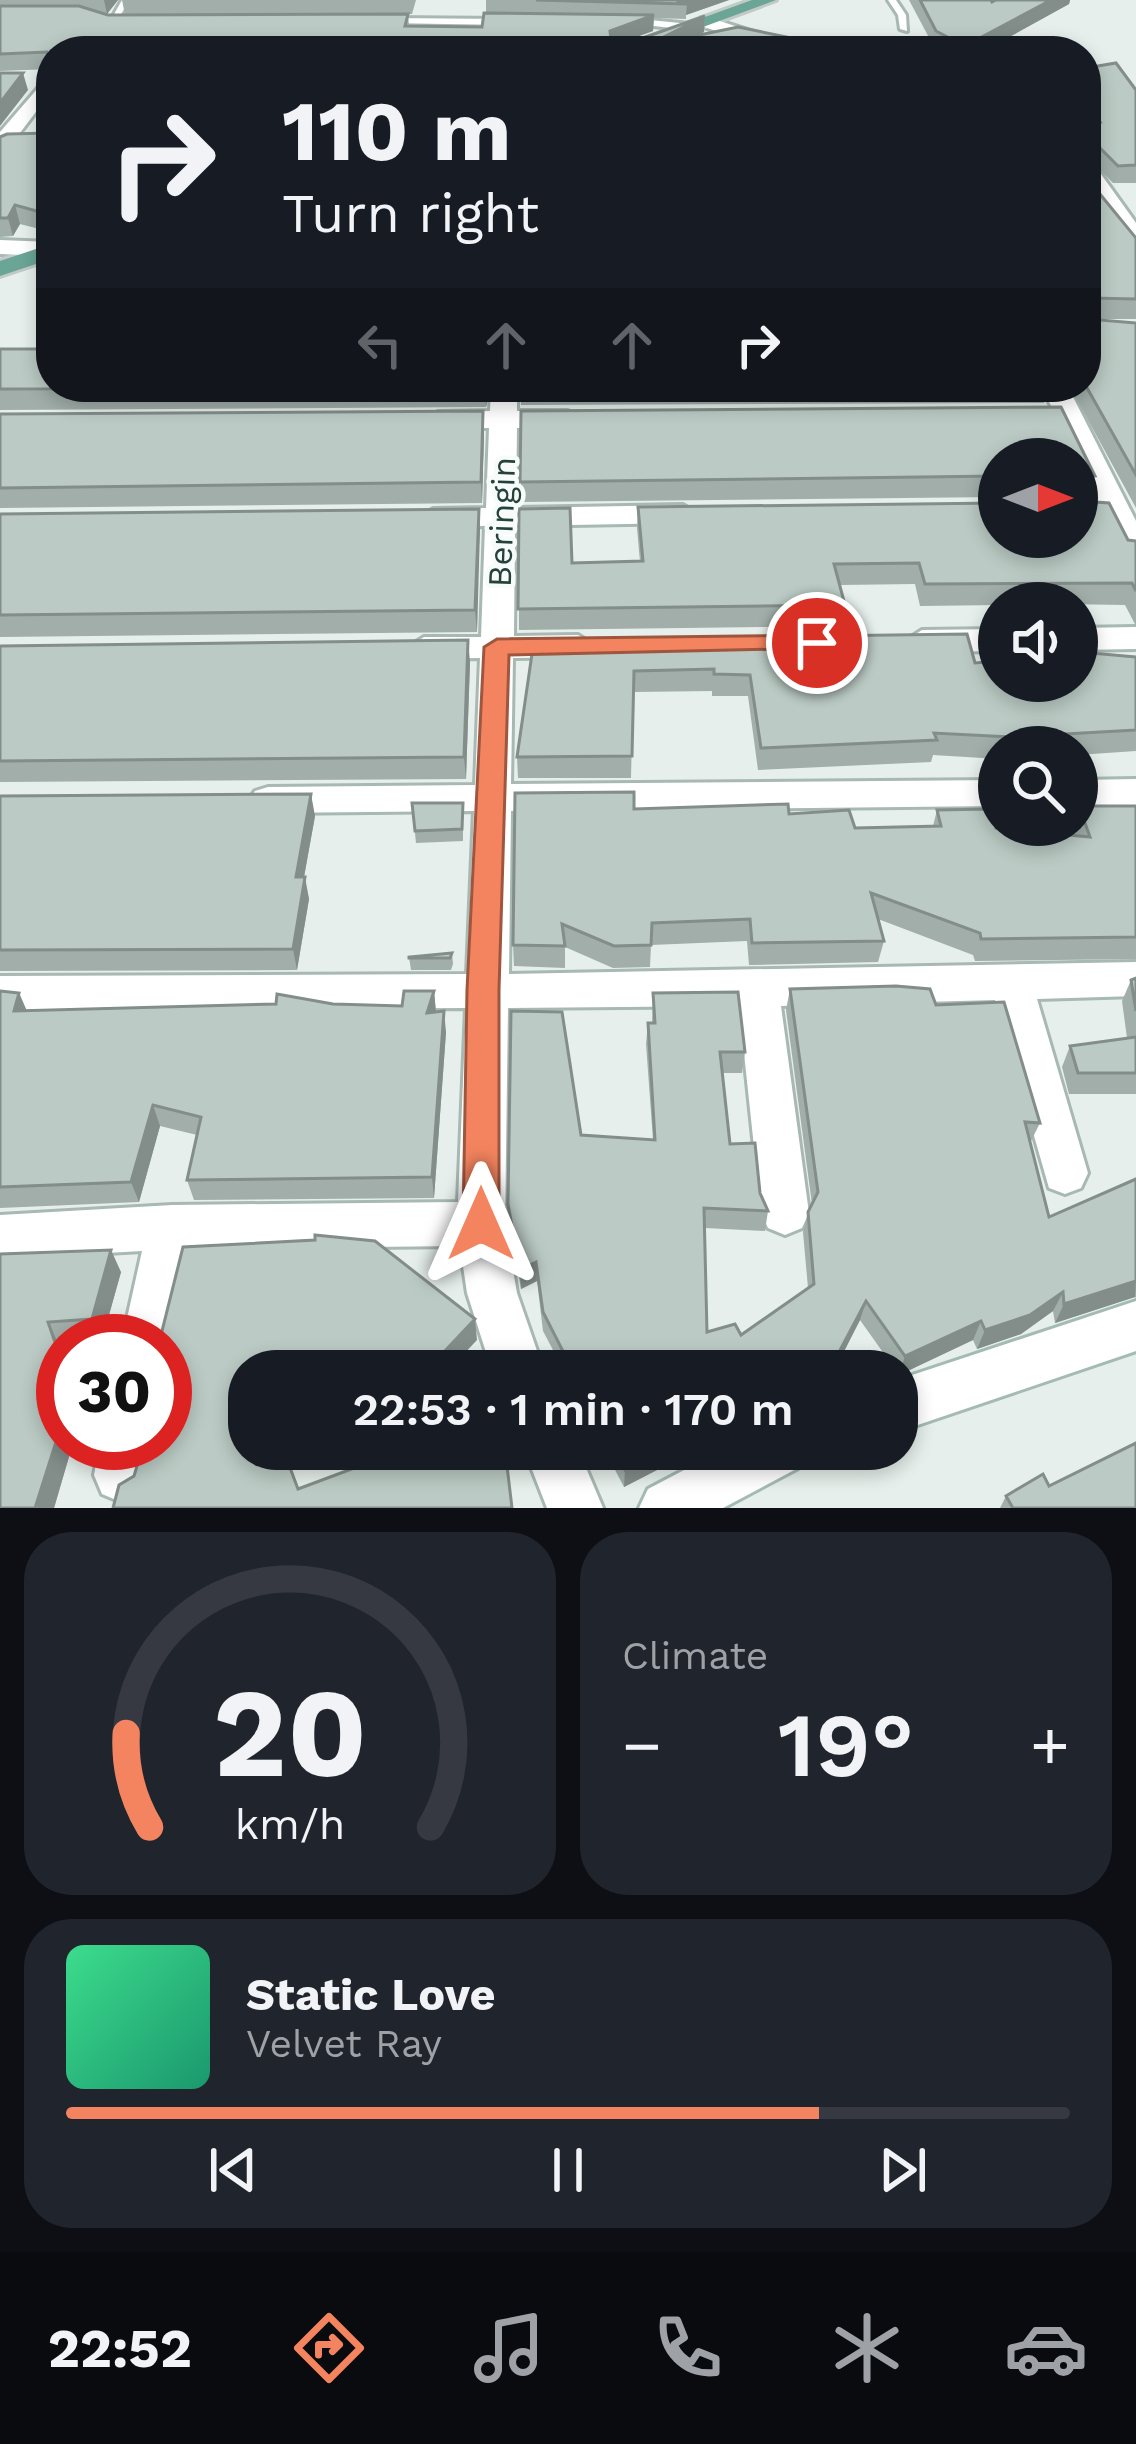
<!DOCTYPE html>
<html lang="en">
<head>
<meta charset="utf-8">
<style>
  :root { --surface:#171b24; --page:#20242c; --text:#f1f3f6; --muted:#9ea1a6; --line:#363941; --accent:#f4845f }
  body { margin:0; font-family:"Work Sans",sans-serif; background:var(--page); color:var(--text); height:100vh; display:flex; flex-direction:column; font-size:45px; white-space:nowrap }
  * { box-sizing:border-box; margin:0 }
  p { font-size:39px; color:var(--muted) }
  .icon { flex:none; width:66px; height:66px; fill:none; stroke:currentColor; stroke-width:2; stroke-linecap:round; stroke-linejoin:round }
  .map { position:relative; height:1508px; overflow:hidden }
  .drawer { display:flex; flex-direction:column; gap:24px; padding:24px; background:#0d0f14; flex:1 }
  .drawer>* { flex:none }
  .hud { position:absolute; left:36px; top:36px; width:1065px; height:366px; border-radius:48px; box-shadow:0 6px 18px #0003; background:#171b24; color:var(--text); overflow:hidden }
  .needle { width:78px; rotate:90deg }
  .tools { position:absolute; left:978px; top:438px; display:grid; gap:24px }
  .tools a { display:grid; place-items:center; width:120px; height:120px; border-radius:50%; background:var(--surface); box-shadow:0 6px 18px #0003; font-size:60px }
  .speed { position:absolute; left:36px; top:1314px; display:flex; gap:24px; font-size:60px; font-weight:700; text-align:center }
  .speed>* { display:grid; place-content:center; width:156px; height:156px; border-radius:50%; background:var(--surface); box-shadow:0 6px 18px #0003; line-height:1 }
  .speed .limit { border:18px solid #d22; background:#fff; color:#111 }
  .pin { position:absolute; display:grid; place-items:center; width:102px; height:102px; color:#fff; margin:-51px; border:6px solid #fff; border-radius:50%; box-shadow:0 3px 12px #0007 }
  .me { position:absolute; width:132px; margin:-66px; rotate:0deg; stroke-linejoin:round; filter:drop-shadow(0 0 9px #0008) }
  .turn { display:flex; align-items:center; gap:42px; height:252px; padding:0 48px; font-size:54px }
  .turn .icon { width:156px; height:156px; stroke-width:2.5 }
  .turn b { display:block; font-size:84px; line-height:102px }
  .lanes { display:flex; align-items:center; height:114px; padding:0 48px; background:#0003; justify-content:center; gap:60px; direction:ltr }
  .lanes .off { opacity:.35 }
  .big { font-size:90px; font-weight:600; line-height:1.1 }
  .drawer .card { flex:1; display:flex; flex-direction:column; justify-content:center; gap:18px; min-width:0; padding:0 42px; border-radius:48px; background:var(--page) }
  .drawer .dial { align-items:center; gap:0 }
  .dial svg { height:312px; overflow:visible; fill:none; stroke:var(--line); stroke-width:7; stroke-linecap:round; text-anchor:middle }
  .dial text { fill:var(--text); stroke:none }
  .song { display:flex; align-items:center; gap:36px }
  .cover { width:144px; height:144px; border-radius:18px; background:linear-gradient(135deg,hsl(150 70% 55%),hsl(160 70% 35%)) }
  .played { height:12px; border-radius:6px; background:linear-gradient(90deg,var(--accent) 75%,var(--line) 75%) }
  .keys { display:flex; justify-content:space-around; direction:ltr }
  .heat { display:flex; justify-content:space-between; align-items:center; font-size:66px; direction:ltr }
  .drawer .tiles { flex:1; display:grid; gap:24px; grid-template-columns:1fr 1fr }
  .card:last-child { grid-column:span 2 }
  .trip { position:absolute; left:228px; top:1350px; width:690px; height:120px; border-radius:48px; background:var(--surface); box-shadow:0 6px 18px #0003; font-weight:600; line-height:120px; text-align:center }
  .tabs { display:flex; height:192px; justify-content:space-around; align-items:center; background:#090b0e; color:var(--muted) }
  .tabs .icon { width:84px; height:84px }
  .tabs .active { color:var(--accent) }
  .tabs b { font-size:54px; color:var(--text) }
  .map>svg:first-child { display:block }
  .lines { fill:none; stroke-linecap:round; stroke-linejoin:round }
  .lane-casing { stroke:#a8b8b2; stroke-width:6 }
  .street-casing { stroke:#a8b8b2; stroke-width:6 }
  .secondary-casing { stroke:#a4bbb3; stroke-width:6 }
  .primary-casing { stroke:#c2cac8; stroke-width:6 }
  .lane { fill:#fff; fill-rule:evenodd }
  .street { fill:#fff; fill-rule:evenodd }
  .secondary { fill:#fff; fill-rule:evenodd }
  .primary { fill:#6aa596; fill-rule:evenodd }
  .wall { fill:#a1aea9 }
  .shaded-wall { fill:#838d89 }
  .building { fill:#bbcac4; stroke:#838d89; stroke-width:3 }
  .route { fill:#f4845f; stroke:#9f563e; stroke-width:3 }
  .labels { text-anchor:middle; stroke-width:9; stroke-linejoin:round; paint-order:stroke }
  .street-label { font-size:33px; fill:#24423a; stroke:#f7fbf9 }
</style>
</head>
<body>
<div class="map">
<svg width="1136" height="1508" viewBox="0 0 1136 1508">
  <rect width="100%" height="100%" fill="#e6efeb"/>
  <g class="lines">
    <defs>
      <g id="lane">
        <path d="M122 0H130L114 25H108Z"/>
        <path d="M888 0H896L906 15 907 31 900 29 898 15Z"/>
        <path d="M389 18 505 19 509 22 505 25 386 23Z"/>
        <path d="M629 18 690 24 694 27 690 30 626 23Z"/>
      </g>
      <g id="street">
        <path d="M707 17 801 47 804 51H777L701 26V18Z"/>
        <path d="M51 73V92L7 150 0 152V132Z"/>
        <path d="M1086 161 1093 163 1136 223V247L1128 245 1086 183Z"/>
        <path d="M0 240 51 242V256L0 254Z"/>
        <path d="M491 387H517V411H568L582 419 568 427 517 428 516 508 683 505 698 514 683 523 515 526 514 636 578 635 595 646 578 657 513 658 511 784 999 780V806L511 811 509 974 1136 962V996L1037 999 1088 1173 1081 1188 1065 1194 1049 1188 995 1000 781 1006 809 1213 802 1228 785 1235 768 1228 761 1213 739 1006 508 1008 505 1224 517 1293 544 1371H492L467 1293 460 1246 191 1249 165 1359V1341H122L142 1251 0 1259V1215L172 1205 458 1202 466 1008 0 1010V976L467 974 474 811 268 813 255 809 249 800 255 791 268 787 475 785 480 658 424 659 407 648 424 637H481L485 526 433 527 418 518 433 509 486 508 489 428H438L424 420 438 412 490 411Z"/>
        <path d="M1042 387H1068L1136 521V561L1121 552Z"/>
        <path d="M1136 627V649L1077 650V628Z"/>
        <path d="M999 629V651L922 652 905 641 922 630Z"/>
        <path d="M1136 779V805L1077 806V780Z"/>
        <path d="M100 1443H154L140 1494 121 1502 102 1494 94 1475Z"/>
        <path d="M524 1449H578L603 1508H547Z"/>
      </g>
      <g id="secondary">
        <path d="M1136 1301V1351L897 1432V1380Z"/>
        <path d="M724 1449H806L798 1468 723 1508H639L648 1489Z"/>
      </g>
      <g id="primary">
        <path d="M752 0H776L638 51H611Z"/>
        <path d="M51 244V259L0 276V261Z"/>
      </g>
    </defs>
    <!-- lane casing -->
    <use href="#lane" class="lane-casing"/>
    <!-- street casing -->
    <use href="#street" class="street-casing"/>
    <!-- secondary casing -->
    <use href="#secondary" class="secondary-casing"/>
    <!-- primary casing -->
    <use href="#primary" class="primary-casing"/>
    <!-- lane -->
    <use href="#lane" class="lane"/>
    <!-- street -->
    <use href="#street" class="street"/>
    <!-- secondary -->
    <use href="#secondary" class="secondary"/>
    <!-- primary -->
    <use href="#primary" class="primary"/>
  </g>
  <!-- wall -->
  <g class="wall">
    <path d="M0 0H118L107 14 81 7 108 15H125L122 0H416L412 14H408L409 26 482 27 486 14V0H729L686 15V19L654 18 653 31 630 39H640L705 16 704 32 696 35 855 51H51V69L0 71Z"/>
    <path d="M909 0H1070L1069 4 984 51H940L934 47Z"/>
    <path d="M1086 68 1136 90V183H1113L1087 157 1086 158Z"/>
    <path d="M51 133V232L20 224 13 236 0 237V137Z"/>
    <path d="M1086 177 1136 238V319H1087L1136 323V508L1070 387H1086Z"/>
    <path d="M0 349 51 387H490L486 407 0 410Z"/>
    <path d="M520 387H1048L1044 403 521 405Z"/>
    <path d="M1061 407 1095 476 1089 496 1080 497V501L1109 503 1128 540 1136 541V626L1125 605 999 603V605L920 606 915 584 840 585 845 605 842 626 519 630V509L570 508 572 563 640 562 637 528 638 507 999 503V537H1077V459H999V497L521 502V411Z"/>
    <path d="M0 414 484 432 482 503 0 508Z"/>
    <path d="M479 509 477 632 0 637V514Z"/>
    <path d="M534 640 975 663 1136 656V751L1077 755V747H999V759L933 755 931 762 758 770 748 696H712V691L633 692 631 778H518L517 757Z"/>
    <path d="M0 646 470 662 466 779 0 782Z"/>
    <path d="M0 796 315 816 304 877 309 899 297 970 0 971Z"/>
    <path d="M412 803H463V841L416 843Z"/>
    <path d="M1079 806H1136V959L975 961 973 955 878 919 884 941 878 962 749 965 747 941 651 945 650 967 613 968 565 947V968L514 966 513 945 634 809 789 814 855 828 933 826 937 810 996 828 1074 835 1071 828 1072 825H1077Z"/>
    <path d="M452 953 453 964 451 970H411L409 957Z"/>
    <path d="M1136 978V1094H1069L1062 1067 1070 1046 1127 1038 1122 1001 1131 980Z"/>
    <path d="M790 989 936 1005 1040 1123 1030 1143 1049 1217 1136 1179V1298L1135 1297 1055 1323 1053 1311 1021 1334 977 1349 973 1340 899 1375 860 1320 834 1371H564L543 1331 537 1281 521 1289 510 1224 508 1204 581 1135 653 1140 646 1044 648 1023H652L653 993 745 1052 742 1073H722L730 1144 768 1211 765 1231 705 1228 707 1332 741 1335 808 1288 803 1232 808 1212 812 1204 786 1010Z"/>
    <path d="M0 991 19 993 27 1011 333 1004 402 1006 434 991 436 1012 446 1032 434 1198 194 1200 187 1180 197 1135 160 1126 139 1202 0 1208Z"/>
    <path d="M0 1254 121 1272 102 1340 59 1343 63 1354V1443H73L54 1508H0Z"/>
    <path d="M604 1449H714L694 1459 692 1452 624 1487Z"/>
    <path d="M1049 1486 1136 1508H1000L1006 1496Z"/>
  </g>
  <!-- shaded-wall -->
  <g class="shaded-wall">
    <path d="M104 0H118L107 14Z"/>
    <path d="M685 0H729L686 15 687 4H680Z"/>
    <path d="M1051 0H1070L1069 4 984 51H955L957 42Z"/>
    <path d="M654 15 653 31 609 47 610 31Z"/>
    <path d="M705 16 704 32 668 51 666 36Z"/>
    <path d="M23 73 28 90 0 126V103Z"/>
    <path d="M15 205 20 224 13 236 8 218Z"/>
    <path d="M485 387H490L486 407Z"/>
    <path d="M483 411 484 432 482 503 481 482Z"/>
    <path d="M479 509 480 530 477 632 475 610Z"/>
    <path d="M468 640 470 662 466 779 464 757Z"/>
    <path d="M311 794 315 816 300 899 296 877Z"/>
    <path d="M305 877 309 899 297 970 293 949Z"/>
    <path d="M434 991 436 1013H427Z"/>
    <path d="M19 993 28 1014 14 1011Z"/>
    <path d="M444 1011 446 1032 434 1198 432 1177Z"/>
    <path d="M153 1105 160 1126 139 1202 131 1182Z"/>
    <path d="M111 1250 121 1272 102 1340 92 1319Z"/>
    <path d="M536 1262 537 1281 521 1289 520 1270Z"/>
    <path d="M1136 1281 1135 1297 1055 1323 1064 1304Z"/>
    <path d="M1063 1292 1053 1311 1021 1334 977 1349 985 1330Z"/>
    <path d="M866 1301 860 1320 834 1371H829Z"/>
    <path d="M475 1319 477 1340 448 1371H426Z"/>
    <path d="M981 1321 973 1340 899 1375 905 1356Z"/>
    <path d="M48 1322 63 1354V1365Z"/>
    <path d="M63 1420V1443H73L54 1508H35Z"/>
    <path d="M666 1449H692V1452L624 1487 625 1470Z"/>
    <path d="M696 1449H714L694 1459Z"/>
  </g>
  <!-- building -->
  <g class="building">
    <path d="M536 0H685L680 2 687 4Z"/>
    <path d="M920 0H991L992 2 996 0H1051L976 40 957 42 936 31Z"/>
    <path d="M0 6H79L108 15 408 14 405 26 482 27 484 13 654 15 610 31 611 40 640 39 705 16 666 36 680 39 738 27 855 51H51V59L47 52 0 54Z"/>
    <path d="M1116 63 1136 90V165L1118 166 1091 139 1086 143V123L1100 122 1086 103V68Z"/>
    <path d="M0 73H23L0 103Z"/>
    <path d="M51 133V215L15 205 8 218H0V137L7 134Z"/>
    <path d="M1086 177 1136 238V299L1091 298 1087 319 1136 323V475L1086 386Z"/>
    <path d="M0 349H51V387H395L0 389Z"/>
    <path d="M1061 407 1095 476 1080 477V501L1109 503 1128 540 1136 541V591L1132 583 925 584 919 563 834 564 845 605 518 609 519 509 570 508 572 563 643 561 638 507 999 503V537H1077V459H999V476L520 482 521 411Z"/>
    <path d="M483 411 481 482 0 488V414Z"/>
    <path d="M479 509 475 610 0 615V514Z"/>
    <path d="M967 634 975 663 999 661V681H1077V654L1091 653 1136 657V730L1011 737 934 733 937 740 761 748 750 675 714 674V669L634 671 632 756 517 757 534 640Z"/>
    <path d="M468 640 464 757 0 761V646Z"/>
    <path d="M634 792V809L788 804 789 814 849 810 855 828 941 826 937 810 990 809 996 828 1090 837 1079 806H1136V937L981 939 980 933 871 893 884 941 752 943 750 919 652 923 651 945 614 946 562 924 565 946 513 945 515 793Z"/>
    <path d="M311 794 296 877H305L293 949 0 950V796Z"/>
    <path d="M412 803H463L462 829 415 831Z"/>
    <path d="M452 953 450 958H409V957Z"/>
    <path d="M1136 978V1011L1131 980Z"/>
    <path d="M896 986 930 989 936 1005 1004 1002 1040 1123 1025 1122 1049 1217 1136 1179V1281L1064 1304 1063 1292 1030 1315 985 1330 981 1321 905 1356 866 1301 829 1371H573L543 1312 536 1262 520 1270 508 1204 511 1011 562 1012 581 1135 655 1140 648 1023H655L653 993 738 992 745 1052H720L730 1144 755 1143 760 1193 768 1211 704 1208 707 1332 735 1324 741 1335 814 1284 808 1212 818 1192 790 989Z"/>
    <path d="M0 991 19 993 14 1011 276 1004 277 994 333 1004 402 1006 404 991H434L427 1013 444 1011 432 1177 187 1180 201 1117 153 1105 131 1182 0 1187Z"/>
    <path d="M1136 1037V1073H1078L1070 1046Z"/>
    <path d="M315 1235 375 1241 475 1319 426 1371H249V1449H283L298 1489 405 1449H464L463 1453 477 1449H505L512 1508H113L119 1485 134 1476 144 1443H165V1341H154L160 1339 183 1247 315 1240Z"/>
    <path d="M111 1250 92 1319 48 1322 63 1365V1420L35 1508H0V1254Z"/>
    <path d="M1136 1443V1508H1013L1006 1496 1043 1474 1049 1486Z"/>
    <path d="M614 1449H666L625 1470Z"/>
  </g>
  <!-- route -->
  <path class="route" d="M817 635 829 643 825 648 509 655 499 990V1224L494 1236 481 1241 468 1236 463 1224 467 990 484 647 497 639Z"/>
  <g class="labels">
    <!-- street labels -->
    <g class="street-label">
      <text transform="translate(501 522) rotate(-88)" y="12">Beringin</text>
    </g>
  </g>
</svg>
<div class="tools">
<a><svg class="needle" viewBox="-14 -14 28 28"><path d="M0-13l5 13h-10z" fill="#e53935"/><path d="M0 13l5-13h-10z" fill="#9ea1a6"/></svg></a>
<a><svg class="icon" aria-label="sound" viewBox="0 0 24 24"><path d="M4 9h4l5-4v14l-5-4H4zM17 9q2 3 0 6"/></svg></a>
<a><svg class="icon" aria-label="search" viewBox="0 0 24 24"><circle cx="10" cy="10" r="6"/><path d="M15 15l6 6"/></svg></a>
</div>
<div class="speed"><div class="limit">30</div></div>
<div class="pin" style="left:817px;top:643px;background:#d93025"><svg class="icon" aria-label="arrive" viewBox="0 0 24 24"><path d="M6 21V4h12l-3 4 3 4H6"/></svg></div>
<svg class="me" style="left:481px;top:1224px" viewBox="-20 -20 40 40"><path d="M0-17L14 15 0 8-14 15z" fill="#f4845f" stroke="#fff" stroke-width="4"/></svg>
<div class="trip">22:53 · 1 min · 170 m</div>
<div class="hud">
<div class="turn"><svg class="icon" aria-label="right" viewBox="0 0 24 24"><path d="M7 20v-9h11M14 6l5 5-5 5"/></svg><div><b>110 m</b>Turn right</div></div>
<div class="lanes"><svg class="icon off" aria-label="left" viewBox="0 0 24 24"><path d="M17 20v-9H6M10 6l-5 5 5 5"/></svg><svg class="icon off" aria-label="ahead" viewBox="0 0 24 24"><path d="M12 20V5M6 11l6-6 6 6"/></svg><svg class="icon off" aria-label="ahead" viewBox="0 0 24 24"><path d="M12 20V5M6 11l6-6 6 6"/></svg><svg class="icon" aria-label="right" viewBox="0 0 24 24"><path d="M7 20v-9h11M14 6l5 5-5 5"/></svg></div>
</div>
</div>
<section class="drawer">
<div class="tiles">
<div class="card dial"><svg viewBox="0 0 100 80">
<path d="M14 69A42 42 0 1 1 86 69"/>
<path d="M14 69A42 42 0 0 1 8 45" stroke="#f4845f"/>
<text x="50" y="56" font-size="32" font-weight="700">20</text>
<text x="50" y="72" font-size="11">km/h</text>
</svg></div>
<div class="card"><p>Climate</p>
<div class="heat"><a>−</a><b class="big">19°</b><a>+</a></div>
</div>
<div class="card">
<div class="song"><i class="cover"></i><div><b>Static Love</b><p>Velvet Ray</p></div></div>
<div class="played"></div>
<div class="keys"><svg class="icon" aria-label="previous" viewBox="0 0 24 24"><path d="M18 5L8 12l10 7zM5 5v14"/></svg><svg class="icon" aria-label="pause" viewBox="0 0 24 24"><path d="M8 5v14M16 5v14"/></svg><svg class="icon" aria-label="next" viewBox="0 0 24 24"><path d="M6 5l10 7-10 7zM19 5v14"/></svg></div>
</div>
</div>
</section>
<nav class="tabs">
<b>22:52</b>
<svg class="icon active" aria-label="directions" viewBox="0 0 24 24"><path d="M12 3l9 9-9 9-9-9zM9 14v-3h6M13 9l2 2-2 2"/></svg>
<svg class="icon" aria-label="music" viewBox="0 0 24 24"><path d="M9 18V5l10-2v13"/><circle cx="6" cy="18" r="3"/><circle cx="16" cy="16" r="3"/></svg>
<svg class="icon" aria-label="phone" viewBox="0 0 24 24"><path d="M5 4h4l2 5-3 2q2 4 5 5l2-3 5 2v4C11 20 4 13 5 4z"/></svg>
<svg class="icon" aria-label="climate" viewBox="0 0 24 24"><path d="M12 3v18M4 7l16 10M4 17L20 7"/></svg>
<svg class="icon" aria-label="car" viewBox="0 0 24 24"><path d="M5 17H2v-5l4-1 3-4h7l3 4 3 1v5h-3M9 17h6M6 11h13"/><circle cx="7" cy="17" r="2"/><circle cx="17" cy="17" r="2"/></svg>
</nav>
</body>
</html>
